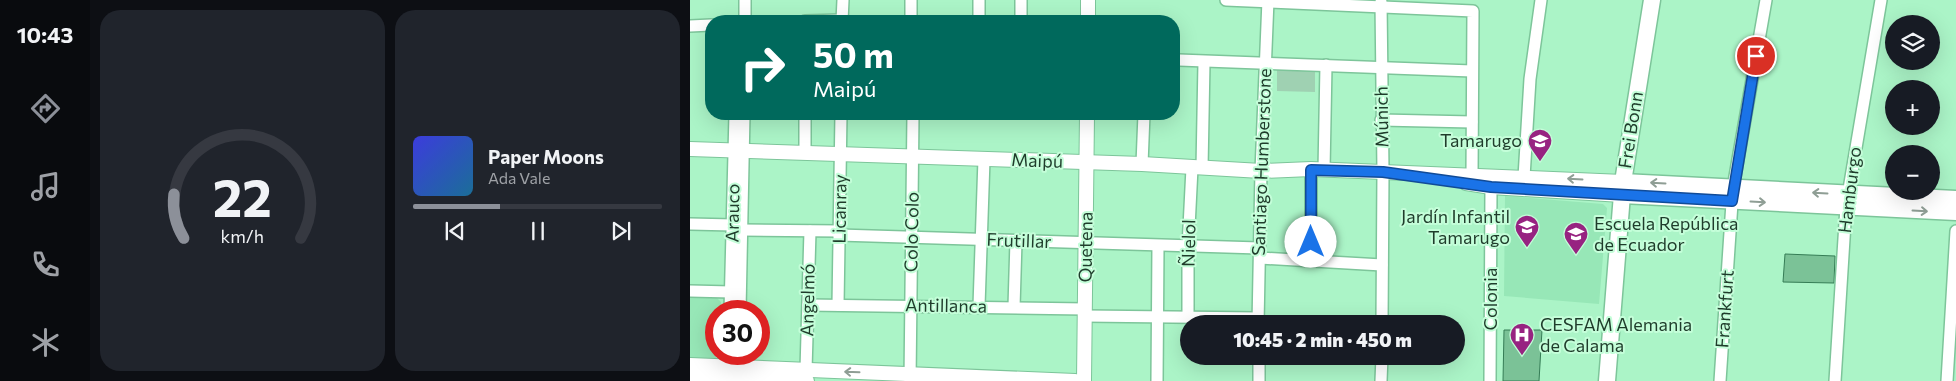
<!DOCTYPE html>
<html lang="es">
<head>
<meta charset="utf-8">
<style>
  :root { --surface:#171b24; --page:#20242c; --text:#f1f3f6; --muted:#9ea1a6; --line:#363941; --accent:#8c9099 }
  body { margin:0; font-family:Commissioner,sans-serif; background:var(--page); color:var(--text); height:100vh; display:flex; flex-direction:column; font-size:19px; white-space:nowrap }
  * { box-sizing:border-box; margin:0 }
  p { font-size:16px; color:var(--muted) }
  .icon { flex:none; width:28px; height:28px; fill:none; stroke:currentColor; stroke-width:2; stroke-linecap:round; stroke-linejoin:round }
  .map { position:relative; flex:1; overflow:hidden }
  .panel { display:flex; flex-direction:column; gap:10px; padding:10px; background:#0d0f14; width:600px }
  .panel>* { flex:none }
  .guide { position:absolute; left:15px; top:15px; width:475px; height:105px; border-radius:20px; box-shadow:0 5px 20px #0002; background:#00695c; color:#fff; overflow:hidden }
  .controls { position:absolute; left:1195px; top:15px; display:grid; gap:10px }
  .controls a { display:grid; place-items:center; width:55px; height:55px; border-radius:50%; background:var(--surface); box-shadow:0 5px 20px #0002; font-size:25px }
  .speed { position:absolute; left:15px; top:300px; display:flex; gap:10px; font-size:25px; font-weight:700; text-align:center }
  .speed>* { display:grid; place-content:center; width:65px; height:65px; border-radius:50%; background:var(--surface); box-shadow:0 5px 20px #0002; line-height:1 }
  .speed .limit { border:8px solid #d22; background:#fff; color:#111 }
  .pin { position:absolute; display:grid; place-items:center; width:42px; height:42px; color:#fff; margin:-21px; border:2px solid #fff; border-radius:50%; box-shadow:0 1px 5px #0007 }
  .me { position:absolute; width:55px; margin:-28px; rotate:0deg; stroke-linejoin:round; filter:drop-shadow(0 0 4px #0008) }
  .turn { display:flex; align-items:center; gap:18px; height:105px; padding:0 25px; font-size:22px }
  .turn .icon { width:65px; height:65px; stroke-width:2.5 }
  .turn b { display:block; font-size:35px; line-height:42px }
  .panel .card { flex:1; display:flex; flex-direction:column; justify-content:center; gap:8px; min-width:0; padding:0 18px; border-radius:20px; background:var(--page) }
  .panel .dial { align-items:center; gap:0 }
  .dial svg { height:130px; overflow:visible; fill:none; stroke:var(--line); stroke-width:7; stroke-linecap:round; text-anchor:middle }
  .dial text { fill:var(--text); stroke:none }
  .song { display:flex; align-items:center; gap:15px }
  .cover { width:60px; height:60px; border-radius:8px; background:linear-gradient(135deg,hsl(240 70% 55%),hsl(200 70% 35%)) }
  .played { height:5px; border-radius:2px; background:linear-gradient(90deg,var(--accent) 35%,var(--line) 35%) }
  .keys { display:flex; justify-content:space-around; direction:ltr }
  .panel .tiles { flex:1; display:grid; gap:10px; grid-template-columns:repeat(2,1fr) }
  .trip { position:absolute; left:490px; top:315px; width:285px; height:50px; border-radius:25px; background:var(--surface); box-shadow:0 5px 20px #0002; font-weight:800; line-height:50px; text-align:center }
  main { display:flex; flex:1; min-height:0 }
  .tab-bar { display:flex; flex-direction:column; width:90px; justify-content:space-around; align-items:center; background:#090b0e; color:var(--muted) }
  .tab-bar .icon { width:35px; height:35px }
  .tab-bar .selected { color:var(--accent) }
  .tab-bar b { font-size:22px; color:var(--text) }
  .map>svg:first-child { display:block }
  .built { fill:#97e7b7 }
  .green { fill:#9fd1b2 }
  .building { fill:#7bc297; stroke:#357c55 }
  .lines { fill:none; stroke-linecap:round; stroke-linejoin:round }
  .minor-casing { stroke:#7dc59a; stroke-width:14 }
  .tertiary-casing { stroke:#7dc59a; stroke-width:16 }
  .secondary-casing { stroke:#7dc59a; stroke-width:19 }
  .minor { stroke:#fff; stroke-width:11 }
  .tertiary { stroke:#fff; stroke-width:14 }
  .secondary { stroke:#fff; stroke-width:16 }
  .oneway { stroke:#8f9e95 }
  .route-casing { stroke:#114b97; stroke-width:12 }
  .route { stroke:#1a73e8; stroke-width:9 }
  .labels { text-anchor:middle; stroke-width:4; stroke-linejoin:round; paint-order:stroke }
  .street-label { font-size:18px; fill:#1f3c2b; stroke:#c4fed9 }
  .poi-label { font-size:18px; fill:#1f3c2b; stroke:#c4fed9; text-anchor:end }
</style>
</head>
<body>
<main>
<nav class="tab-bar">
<b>10:43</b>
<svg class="icon selected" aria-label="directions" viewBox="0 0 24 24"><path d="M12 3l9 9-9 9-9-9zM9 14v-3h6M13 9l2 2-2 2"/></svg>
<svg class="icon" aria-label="music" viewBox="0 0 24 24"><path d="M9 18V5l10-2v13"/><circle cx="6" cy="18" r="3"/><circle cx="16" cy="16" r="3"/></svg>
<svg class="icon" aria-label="phone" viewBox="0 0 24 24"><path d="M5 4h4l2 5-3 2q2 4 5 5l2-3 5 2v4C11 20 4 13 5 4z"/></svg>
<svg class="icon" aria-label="climate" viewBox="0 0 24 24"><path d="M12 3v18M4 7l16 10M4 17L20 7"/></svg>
</nav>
<section class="panel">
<div class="tiles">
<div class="card dial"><svg viewBox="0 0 100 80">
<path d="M14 69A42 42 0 1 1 86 69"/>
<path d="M14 69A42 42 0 0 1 8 42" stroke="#8c9099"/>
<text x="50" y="56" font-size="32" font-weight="700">22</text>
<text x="50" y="72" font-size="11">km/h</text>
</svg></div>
<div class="card">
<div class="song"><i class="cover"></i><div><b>Paper Moons</b><p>Ada Vale</p></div></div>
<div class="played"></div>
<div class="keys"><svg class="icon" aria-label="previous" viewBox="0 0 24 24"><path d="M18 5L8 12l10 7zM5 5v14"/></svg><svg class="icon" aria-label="pause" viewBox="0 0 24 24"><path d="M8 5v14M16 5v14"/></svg><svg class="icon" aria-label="next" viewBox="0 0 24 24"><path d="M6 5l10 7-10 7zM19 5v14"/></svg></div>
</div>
</div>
</section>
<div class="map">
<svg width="1266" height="381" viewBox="0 0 1266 381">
  <rect width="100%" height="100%" fill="#abf4c7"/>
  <!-- built -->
  <g class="built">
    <path d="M815 196 913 204 917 208 909 304 814 296Z"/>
    <path d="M0 295 25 296 31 302V311H26V361H0Z"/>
  </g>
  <!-- green -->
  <path class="green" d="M587 68 625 69V92L587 91Z"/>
  <!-- building -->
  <g class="building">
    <path d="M1095 254 1145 256 1144 283 1093 282Z"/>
    <path d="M814 330H852L849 381H813Z"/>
  </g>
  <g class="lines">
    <defs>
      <g id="minor">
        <path d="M221 0V21"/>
        <path d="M536 0 783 11 782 176"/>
        <path d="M691 2 693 172 692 324"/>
        <path d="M55 21V0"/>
        <path d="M115 21 152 20"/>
        <path d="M152 21 153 0"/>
        <path d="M289 21V0"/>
        <path d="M331 21V0"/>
        <path d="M0 26 21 25"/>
        <path d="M489 60 782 71"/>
        <path d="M691 120 782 122"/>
        <path d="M115 153V114"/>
        <path d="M452 164 454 114"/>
        <path d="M512 168 514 62"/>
        <path d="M621 169V260"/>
        <path d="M634 170 636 65"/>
        <path d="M834 177 840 79 851 0"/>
        <path d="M0 224 43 225"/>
        <path d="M52 230 149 231"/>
        <path d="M149 235 569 248"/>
        <path d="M570 258 692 265"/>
        <path d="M0 291 41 292"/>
        <path d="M118 305 395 309"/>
        <path d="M148 305 151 114"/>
        <path d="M289 306 294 159"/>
        <path d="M324 307 326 241"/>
        <path d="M40 311 45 114"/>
        <path d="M50 311 54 114"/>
        <path d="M395 316 568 318"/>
        <path d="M498 317V247L502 168"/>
        <path d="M568 324 571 171 578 0"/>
        <path d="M569 356V381"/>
        <path d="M116 370 120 231"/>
        <path d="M40 374V354"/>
        <path d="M49 374V354"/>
        <path d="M220 381 223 114"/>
        <path d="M467 381 468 246"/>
        <path d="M691 381 692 356"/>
        <path d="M800 381 801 187"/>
        <path d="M1030 381 1043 188 1076 0"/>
        <path d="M1145 381 1156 207 1191 0"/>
        <path d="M1257 381 1266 231"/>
      </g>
      <g id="tertiary">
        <path d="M398 21V0"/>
        <path d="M0 149 452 164 571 171 621 169 933 182"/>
        <path d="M776 183 801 187 932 195"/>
        <path d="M0 365 385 381"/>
        <path d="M0 377 117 381"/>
        <path d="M394 381 397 114"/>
      </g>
      <g id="secondary">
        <path d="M933 182 1266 199"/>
        <path d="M932 195 1266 212"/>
        <path d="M917 381 933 182 962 0"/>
      </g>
    </defs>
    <!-- minor casing -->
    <use href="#minor" class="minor-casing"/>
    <!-- tertiary casing -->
    <use href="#tertiary" class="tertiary-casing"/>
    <!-- secondary casing -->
    <use href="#secondary" class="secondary-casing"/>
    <!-- minor -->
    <use href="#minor" class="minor"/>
    <!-- tertiary -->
    <use href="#tertiary" class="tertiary"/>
    <!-- secondary -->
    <use href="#secondary" class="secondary"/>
  </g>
  <!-- one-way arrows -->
  <defs><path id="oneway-shaft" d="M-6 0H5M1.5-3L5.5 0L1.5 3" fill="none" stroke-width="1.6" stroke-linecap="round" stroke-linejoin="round" transform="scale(1.25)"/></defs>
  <g class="oneway">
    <use href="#oneway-shaft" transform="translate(885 179) rotate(-177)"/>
    <use href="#oneway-shaft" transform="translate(968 183) rotate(-177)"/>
    <use href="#oneway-shaft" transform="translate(1130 193) rotate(-177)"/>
    <use href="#oneway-shaft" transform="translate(1068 202) rotate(3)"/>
    <use href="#oneway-shaft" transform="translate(1230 211) rotate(3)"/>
    <use href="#oneway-shaft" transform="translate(162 372) rotate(-178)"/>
  </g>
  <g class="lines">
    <defs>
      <path id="route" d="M621 242V170L693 172 801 187 1042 201 1066 56"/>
    </defs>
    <!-- route casing -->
    <use href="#route" class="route-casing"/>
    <!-- route -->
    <use href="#route" class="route"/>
  </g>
  <!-- icons -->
  <defs>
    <symbol id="school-pin" viewBox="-11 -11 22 30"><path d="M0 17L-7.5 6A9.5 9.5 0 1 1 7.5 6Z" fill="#972381" stroke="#c4fed9"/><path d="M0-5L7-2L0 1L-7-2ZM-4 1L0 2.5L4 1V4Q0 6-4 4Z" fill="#fff"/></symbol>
    <symbol id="hospital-pin" viewBox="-11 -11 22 30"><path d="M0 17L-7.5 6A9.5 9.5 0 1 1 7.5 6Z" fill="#972381" stroke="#c4fed9"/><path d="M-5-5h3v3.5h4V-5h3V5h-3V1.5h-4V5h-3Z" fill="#fff"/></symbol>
  </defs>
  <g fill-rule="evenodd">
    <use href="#school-pin" x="836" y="127" width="28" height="38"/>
    <use href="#school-pin" x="823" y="213" width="28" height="38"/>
    <use href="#school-pin" x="872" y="220" width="28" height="38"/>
    <use href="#hospital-pin" x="818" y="321" width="28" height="38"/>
  </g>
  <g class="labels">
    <!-- street labels -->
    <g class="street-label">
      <text transform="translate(692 117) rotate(-91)" y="6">Múnich</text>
      <text transform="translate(941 130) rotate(-81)" y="6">Frei Bonn</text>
      <text transform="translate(347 161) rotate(2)" y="6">Maipú</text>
      <text transform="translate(572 162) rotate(-88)" y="6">Santiago Humberstone</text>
      <text transform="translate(1160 190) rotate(-83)" y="6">Hamburgo</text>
      <text transform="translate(150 209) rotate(-89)" y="6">Licanray</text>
      <text transform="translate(43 213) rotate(-89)" y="6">Arauco</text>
      <text transform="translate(222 232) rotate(-89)" y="6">Colo Colo</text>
      <text transform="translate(329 241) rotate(2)" y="6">Frutillar</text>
      <text transform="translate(499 243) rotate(-89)" y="6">Ñielol</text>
      <text transform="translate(396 247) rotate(-89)" y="6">Quetena</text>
      <text transform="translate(801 299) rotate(-90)" y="6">Colonia</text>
      <text transform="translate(118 300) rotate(-89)" y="6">Angelmó</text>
      <text transform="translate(256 306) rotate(1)" y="6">Antillanca</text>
      <text transform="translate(1035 309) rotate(-86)" y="6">Frankfurt</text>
    </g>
    <!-- poi labels -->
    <g class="poi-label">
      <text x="832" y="147">Tamarugo</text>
      <text x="820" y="223">Jardín Infantil<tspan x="820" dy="21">Tamarugo</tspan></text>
      <text x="904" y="230" text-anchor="start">Escuela República<tspan x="904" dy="21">de Ecuador</tspan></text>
      <text x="850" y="331" text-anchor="start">CESFAM Alemania<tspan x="850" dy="21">de Calama</tspan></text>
    </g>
  </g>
</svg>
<div class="controls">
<a><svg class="icon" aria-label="layers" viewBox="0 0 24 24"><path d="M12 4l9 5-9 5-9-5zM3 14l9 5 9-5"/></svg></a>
<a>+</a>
<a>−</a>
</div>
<div class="speed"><div class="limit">30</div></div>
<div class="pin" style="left:1066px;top:56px;background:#d93025"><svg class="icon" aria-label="arrive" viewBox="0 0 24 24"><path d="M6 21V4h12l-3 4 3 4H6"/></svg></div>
<svg class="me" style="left:621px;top:242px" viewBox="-20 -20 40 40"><circle r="19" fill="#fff"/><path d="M0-13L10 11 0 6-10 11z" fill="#1a73e8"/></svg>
<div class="trip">10:45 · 2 min · 450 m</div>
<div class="guide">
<div class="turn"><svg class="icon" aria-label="right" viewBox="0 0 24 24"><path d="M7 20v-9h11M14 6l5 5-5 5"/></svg><div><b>50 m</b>Maipú</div></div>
</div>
</div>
</main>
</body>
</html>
